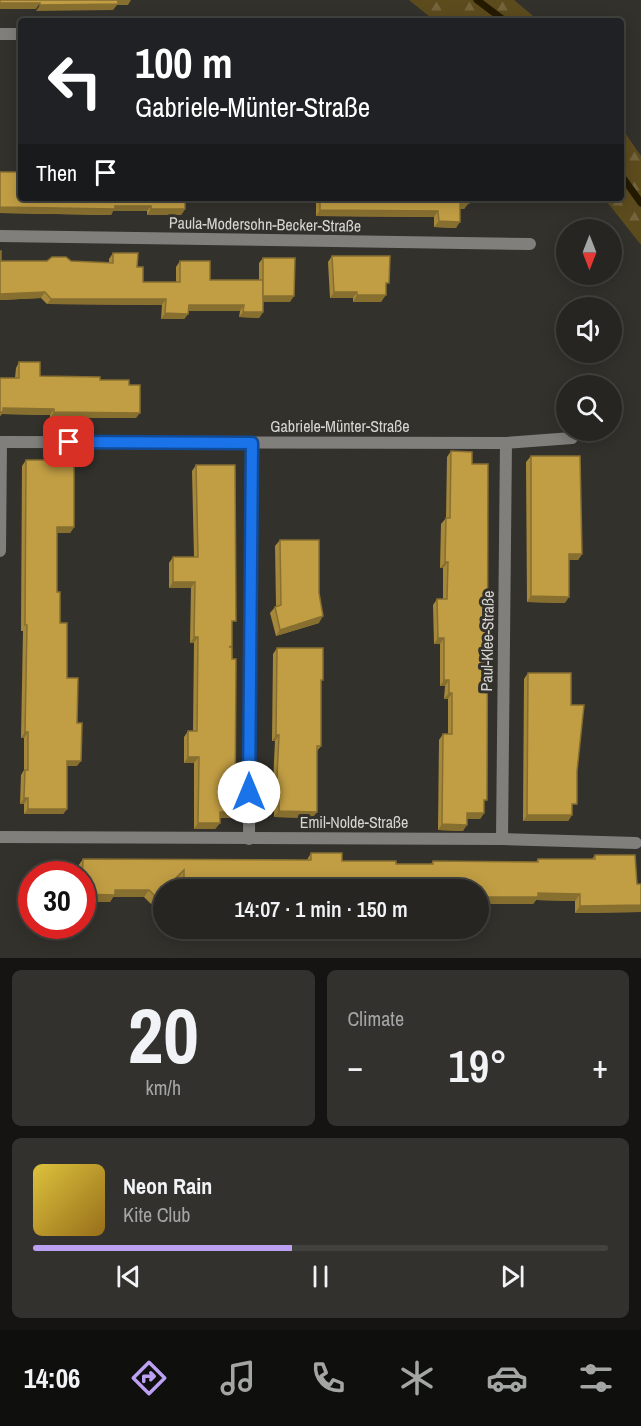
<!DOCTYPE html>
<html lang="en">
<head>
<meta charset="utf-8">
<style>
  :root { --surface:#262521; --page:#32312e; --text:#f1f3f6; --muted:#a4a5a5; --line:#42423f; --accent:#bca0f2 }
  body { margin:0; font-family:"Archivo Narrow",sans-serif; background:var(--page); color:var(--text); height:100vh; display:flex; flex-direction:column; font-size:22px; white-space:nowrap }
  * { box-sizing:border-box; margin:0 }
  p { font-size:20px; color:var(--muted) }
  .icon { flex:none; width:33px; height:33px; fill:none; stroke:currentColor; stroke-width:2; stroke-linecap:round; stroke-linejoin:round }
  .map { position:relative; height:958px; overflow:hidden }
  .details { display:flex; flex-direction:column; gap:12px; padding:12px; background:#151412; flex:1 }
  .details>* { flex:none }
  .banner { position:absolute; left:18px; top:18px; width:606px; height:183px; border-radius:6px; box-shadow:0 3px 15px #0003,0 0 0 2px var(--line); background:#202124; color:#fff; overflow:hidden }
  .needle { width:39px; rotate:180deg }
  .fabs { position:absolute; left:556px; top:219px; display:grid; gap:12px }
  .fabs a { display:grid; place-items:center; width:66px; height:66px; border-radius:50%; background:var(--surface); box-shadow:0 3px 15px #0003,0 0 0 2px var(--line); font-size:30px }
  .speed { position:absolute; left:18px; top:861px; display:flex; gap:12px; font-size:30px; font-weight:700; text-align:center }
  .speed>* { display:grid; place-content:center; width:78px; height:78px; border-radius:50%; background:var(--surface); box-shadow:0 3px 15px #0003,0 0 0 2px var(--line); line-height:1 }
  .speed .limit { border:9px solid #d22; background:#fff; color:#111 }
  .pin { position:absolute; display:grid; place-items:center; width:51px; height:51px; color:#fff; margin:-26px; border-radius:12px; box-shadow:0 3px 9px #0006 }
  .me { position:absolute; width:66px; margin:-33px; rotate:0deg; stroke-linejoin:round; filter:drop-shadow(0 0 4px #0008) }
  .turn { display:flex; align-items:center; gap:21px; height:126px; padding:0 18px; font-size:27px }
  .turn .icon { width:78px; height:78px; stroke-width:2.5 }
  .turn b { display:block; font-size:42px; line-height:51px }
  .then { display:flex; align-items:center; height:57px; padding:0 18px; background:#0003; gap:12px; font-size:22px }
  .big { font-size:45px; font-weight:600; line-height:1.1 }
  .details .tile { flex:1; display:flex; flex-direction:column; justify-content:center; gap:9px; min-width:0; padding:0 21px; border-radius:9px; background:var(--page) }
  .details .dial { align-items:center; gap:0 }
  .dial b { font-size:78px; line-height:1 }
  .song { display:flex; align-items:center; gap:18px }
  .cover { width:72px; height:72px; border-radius:9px; background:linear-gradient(135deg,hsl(50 70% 55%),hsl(40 70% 35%)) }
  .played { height:6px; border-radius:3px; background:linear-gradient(90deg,var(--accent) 45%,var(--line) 45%) }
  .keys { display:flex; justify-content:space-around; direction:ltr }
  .heat { display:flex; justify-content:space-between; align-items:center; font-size:33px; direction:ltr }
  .details .tiles { flex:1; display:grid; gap:12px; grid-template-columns:1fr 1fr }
  .tile:last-child { grid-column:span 2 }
  .trip { position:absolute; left:153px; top:879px; width:336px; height:60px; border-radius:30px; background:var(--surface); box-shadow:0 3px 15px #0003,0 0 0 2px var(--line); font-weight:600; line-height:60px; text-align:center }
  .tab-bar { display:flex; height:96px; justify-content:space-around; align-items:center; background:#0f0f0d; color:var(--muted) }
  .tab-bar .icon { width:42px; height:42px }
  .tab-bar .active { color:var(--accent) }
  .tab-bar b { font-size:27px; color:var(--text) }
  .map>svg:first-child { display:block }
  .forest { fill:url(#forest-firs) }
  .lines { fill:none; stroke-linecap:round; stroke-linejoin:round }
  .stream { stroke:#241a00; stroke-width:7 }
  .minor { stroke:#807f7c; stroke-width:12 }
  .wall { fill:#a6883a }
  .shaded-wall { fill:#876f30 }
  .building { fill:#c19e44; stroke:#876f30; stroke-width:1.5 }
  .route-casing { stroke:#114b97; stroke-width:15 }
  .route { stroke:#1a73e8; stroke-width:10 }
  .labels { text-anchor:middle; stroke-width:6; stroke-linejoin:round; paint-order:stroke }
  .street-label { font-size:16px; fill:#d6d5d2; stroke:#33312c }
</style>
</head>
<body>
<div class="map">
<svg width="641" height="958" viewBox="0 0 641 958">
  <defs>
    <pattern id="forest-firs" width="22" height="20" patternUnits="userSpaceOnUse" patternTransform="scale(1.5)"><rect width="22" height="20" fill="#5c4b1d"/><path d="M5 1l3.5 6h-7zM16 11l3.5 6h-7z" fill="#73643d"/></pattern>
  </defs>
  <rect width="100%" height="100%" fill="#33312c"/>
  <!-- forest -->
  <g class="forest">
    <path d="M409 0H514L539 21H435Z"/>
    <path d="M621 127 641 156V245L604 198H621Z"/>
  </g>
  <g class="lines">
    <!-- stream -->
    <g class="stream">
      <path d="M477 0 505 21"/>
      <path d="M621 175 641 203"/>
    </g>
    <!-- minor -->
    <g class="minor">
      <path d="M0 34H21"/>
      <path d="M0 236 530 244"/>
      <path d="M0 442 506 443 572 438"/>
      <path d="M0 551 1 442"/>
      <path d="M0 837 502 839 636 843"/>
      <path d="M249 839 251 443"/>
      <path d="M502 839 506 443"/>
    </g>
  </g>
  <!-- wall -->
  <g class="wall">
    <path d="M185 198V209L181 215H147V211H113L111 215 0 213Z"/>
    <path d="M316 198H539L537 200H469L464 209H460L456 228 434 227V217L316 216Z"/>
    <path d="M0 251 1 261 109 262V259L113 253 137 267 143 282H176V267L180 261 210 280H259V263L263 258 290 302H263V312L259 318 239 317 240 311H189L188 314 184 319H161L162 305 47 304 41 298 0 300Z"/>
    <path d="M332 256 386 288 381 302H353V298H330L328 262Z"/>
    <path d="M19 362 40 376 100 380 129 385 136 418H50V415L2 414 0 416V378H15L16 368Z"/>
    <path d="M55 449 74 527 70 533H57V592L77 766H67V809L63 814H24V804H20L21 775 24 770V738H21L23 631H21L22 466 26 460H51V455Z"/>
    <path d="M451 451 484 804V813L480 819H467L463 831 438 830 439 740 443 734H448V699H444L445 686H440V644H434L433 605 437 599H443V568H440L441 524 446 518 447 457Z"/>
    <path d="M531 456 582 554 578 560H569L565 603 527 602 526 462Z"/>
    <path d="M196 465 232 626V647L235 812 231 818H220V823L215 829H194V763H184V737L188 731H193L194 643H190L191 588H169V563L173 557H194L192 471Z"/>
    <path d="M280 540 319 623 276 636 270 613 275 607 276 606 275 546Z"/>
    <path d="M277 648 321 683V746L317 751V812L312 818 274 817V804H272L275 741H272L273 654Z"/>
    <path d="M528 673 572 810V815L568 821H523L524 679Z"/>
    <path d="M311 853 342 861 396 864H431L433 861 536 862 538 859H592L595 855 637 884H641V912L575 913V901L536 900 533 904 478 890H179V877L164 890V892L151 904 144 897H113L110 902 82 901V874H78V866L83 859 307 860Z"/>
    <path d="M26 876H32V910L21 911V883Z"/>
  </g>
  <!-- shaded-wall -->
  <g class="shaded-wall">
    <path d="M117 0H131L128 5H117L113 10 36 11 40 5Z"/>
    <path d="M0 3H40L36 9H0Z"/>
    <path d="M466 198H539L537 200H465Z"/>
    <path d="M460 203H469L464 209H456Z"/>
    <path d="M151 206 147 211H113L111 215 0 213V207Z"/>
    <path d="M151 209H185L181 215H147Z"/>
    <path d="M320 210 438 211 434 217 316 216Z"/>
    <path d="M439 221 460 222 456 228 434 227Z"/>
    <path d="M45 292 41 298 0 300V294Z"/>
    <path d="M334 292H357L353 298H330Z"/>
    <path d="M357 295H386L381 302H353Z"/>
    <path d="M263 296H294L290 302H259Z"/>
    <path d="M51 299H166L162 305 47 304Z"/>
    <path d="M189 305H244L240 311H185Z"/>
    <path d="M243 312H263L259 318 239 317Z"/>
    <path d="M165 313 188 314 184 319H161Z"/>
    <path d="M3 408 54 409 50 415 2 414 0 416V412Z"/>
    <path d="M54 412 140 413 136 418H50Z"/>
    <path d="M57 527H74L70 533H53Z"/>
    <path d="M569 554H582L578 560H565Z"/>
    <path d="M445 562H448L443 568H440Z"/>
    <path d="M173 582H195L191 588H169Z"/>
    <path d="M531 596 569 597 565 603 527 602Z"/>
    <path d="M323 616 319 623 276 636 280 630Z"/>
    <path d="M194 637H198L194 643H190Z"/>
    <path d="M438 638H444L440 644H434Z"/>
    <path d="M444 680H449L445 686H440Z"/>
    <path d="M449 693H452L448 699H444Z"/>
    <path d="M25 732H28L24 738H21Z"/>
    <path d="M276 735H279L275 741H272Z"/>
    <path d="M188 757H199L194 763H184Z"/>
    <path d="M67 761H81L77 766H63Z"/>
    <path d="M24 798H28L24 804H20Z"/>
    <path d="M276 798H279L274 804H272Z"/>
    <path d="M28 809H67L63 814H24Z"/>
    <path d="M279 811 317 812 312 818 274 817Z"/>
    <path d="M220 812H235L231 818H215Z"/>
    <path d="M467 813H484L480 819H463Z"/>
    <path d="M527 815H572L568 821H523Z"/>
    <path d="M198 823H220L215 829H194Z"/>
    <path d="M442 824 467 825 463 831 438 830Z"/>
    <path d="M184 870 179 877 166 890H164V892L151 904 156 897Z"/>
    <path d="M312 886H364L362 890H310Z"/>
    <path d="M115 890H149L144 897H113L110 902 82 901V894Z"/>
    <path d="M538 893 580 894 575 901 536 900 533 904H478L480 897Z"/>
    <path d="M26 904H32V910L21 911Z"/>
    <path d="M641 905V912L575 913 580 906Z"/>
  </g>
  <!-- building -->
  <g class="building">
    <path d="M0 0H118V4L40 5V3H0V5Z"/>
    <path d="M0 172H21V198H185V209H151V206H115V209L0 207Z"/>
    <path d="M320 198H469V203H460V222L439 221 438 211 320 210Z"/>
    <path d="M0 251H1V261H47L52 257H66L71 261 113 263V253H138L137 267H143V282H180V261H210V280H263V312H243L244 305H189L188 314 165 313 166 299H51L45 292 0 294Z"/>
    <path d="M332 256H390L389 283H386V295H357V292H334Z"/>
    <path d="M263 258H295L294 296H263Z"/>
    <path d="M19 362H40V376L100 377V380H129V385H140V413L54 412V409L3 408V412H0V378H19Z"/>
    <path d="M55 449H74V527H57V592H60V623H67V678H78L77 723H82L81 761H67V809H28V798H24L25 770H28V732H25L27 625H25L26 460H55Z"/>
    <path d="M451 451 472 452V464H488L487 800H484V813H467V825L442 824 443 734H452V693H449V680H444V638H438L437 599H447L448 562H445L446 518H450Z"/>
    <path d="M531 456H580L582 554H569V597L531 596Z"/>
    <path d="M196 465H235L236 621H232V646L229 647H232V659H236L235 812H220V823H198L199 757H188V731H197L198 637H194L195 582H173V557H198Z"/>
    <path d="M280 540H319V593L323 616 280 630 275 607 281 605Z"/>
    <path d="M277 648H323V680H321V746H317V812L279 811V798H276L279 735H276Z"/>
    <path d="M528 673H571V705H584L577 771V804H572V815H527Z"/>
    <path d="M311 853H342V861H396V864H433V861L538 862V859H595V855H635L637 884H641V905L580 906V894L538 893V897H480V921H478V890H415L410 885V890H364V886H312V890H184V870L156 897 149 890H115V895L82 894 83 859 311 860Z"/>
    <rect x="26" y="876" width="6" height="28"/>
  </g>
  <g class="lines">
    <defs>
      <path id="route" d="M69 442 252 443 249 792"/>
    </defs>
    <!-- route casing -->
    <use href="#route" class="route-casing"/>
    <!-- route -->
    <use href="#route" class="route"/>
  </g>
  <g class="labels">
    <!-- street labels -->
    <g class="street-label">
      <text transform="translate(265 224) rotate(1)" y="6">Paula-Modersohn-Becker-Straße</text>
      <text x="340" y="432">Gabriele-Münter-Straße</text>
      <text transform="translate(487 641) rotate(-89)" y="6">Paul-Klee-Straße</text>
      <text x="354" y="828">Emil-Nolde-Straße</text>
    </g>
  </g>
</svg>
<div class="fabs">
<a><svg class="needle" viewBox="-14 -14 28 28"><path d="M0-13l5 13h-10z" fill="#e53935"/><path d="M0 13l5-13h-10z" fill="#a4a5a5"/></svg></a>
<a><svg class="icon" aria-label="sound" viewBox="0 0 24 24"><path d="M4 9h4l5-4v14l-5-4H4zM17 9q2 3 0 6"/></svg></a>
<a><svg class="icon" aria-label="search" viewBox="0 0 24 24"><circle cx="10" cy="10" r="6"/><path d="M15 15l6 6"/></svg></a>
</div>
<div class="speed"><div class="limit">30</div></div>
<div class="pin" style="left:69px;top:442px;background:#d93025"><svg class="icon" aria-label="arrive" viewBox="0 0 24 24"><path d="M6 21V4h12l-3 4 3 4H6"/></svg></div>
<svg class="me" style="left:249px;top:792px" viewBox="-20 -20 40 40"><circle r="19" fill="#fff"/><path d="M0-13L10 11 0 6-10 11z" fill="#1a73e8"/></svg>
<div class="trip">14:07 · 1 min · 150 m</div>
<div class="banner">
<div class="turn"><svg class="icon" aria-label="left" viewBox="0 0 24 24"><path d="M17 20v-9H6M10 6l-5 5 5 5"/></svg><div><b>100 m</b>Gabriele-Münter-Straße</div></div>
<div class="then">Then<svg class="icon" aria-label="arrive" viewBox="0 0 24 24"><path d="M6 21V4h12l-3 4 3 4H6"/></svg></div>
</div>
</div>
<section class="details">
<div class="tiles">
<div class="tile dial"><b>20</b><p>km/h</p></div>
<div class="tile"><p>Climate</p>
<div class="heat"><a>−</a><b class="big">19°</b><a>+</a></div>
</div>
<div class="tile">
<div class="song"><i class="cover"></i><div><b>Neon Rain</b><p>Kite Club</p></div></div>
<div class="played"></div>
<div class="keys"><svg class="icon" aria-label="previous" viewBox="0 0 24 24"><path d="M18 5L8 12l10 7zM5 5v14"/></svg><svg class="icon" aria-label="pause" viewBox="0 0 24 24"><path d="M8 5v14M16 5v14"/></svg><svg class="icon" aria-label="next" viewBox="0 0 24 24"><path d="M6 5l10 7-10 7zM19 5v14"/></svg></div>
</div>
</div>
</section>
<nav class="tab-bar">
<b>14:06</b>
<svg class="icon active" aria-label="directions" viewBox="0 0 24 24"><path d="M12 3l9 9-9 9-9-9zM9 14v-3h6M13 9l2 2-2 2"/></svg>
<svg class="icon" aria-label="music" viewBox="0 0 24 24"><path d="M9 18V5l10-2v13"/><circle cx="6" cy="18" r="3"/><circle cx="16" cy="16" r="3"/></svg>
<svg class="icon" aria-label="phone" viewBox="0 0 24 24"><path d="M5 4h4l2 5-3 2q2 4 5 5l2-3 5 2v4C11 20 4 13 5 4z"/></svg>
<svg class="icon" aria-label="climate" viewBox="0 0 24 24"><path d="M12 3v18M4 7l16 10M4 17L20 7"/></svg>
<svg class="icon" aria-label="car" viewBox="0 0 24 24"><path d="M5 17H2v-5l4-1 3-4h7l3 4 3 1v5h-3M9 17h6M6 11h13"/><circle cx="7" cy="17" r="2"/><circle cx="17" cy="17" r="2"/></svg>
<svg class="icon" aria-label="filters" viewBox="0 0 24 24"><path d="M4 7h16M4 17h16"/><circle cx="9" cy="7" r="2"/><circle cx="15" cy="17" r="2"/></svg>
</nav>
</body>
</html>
